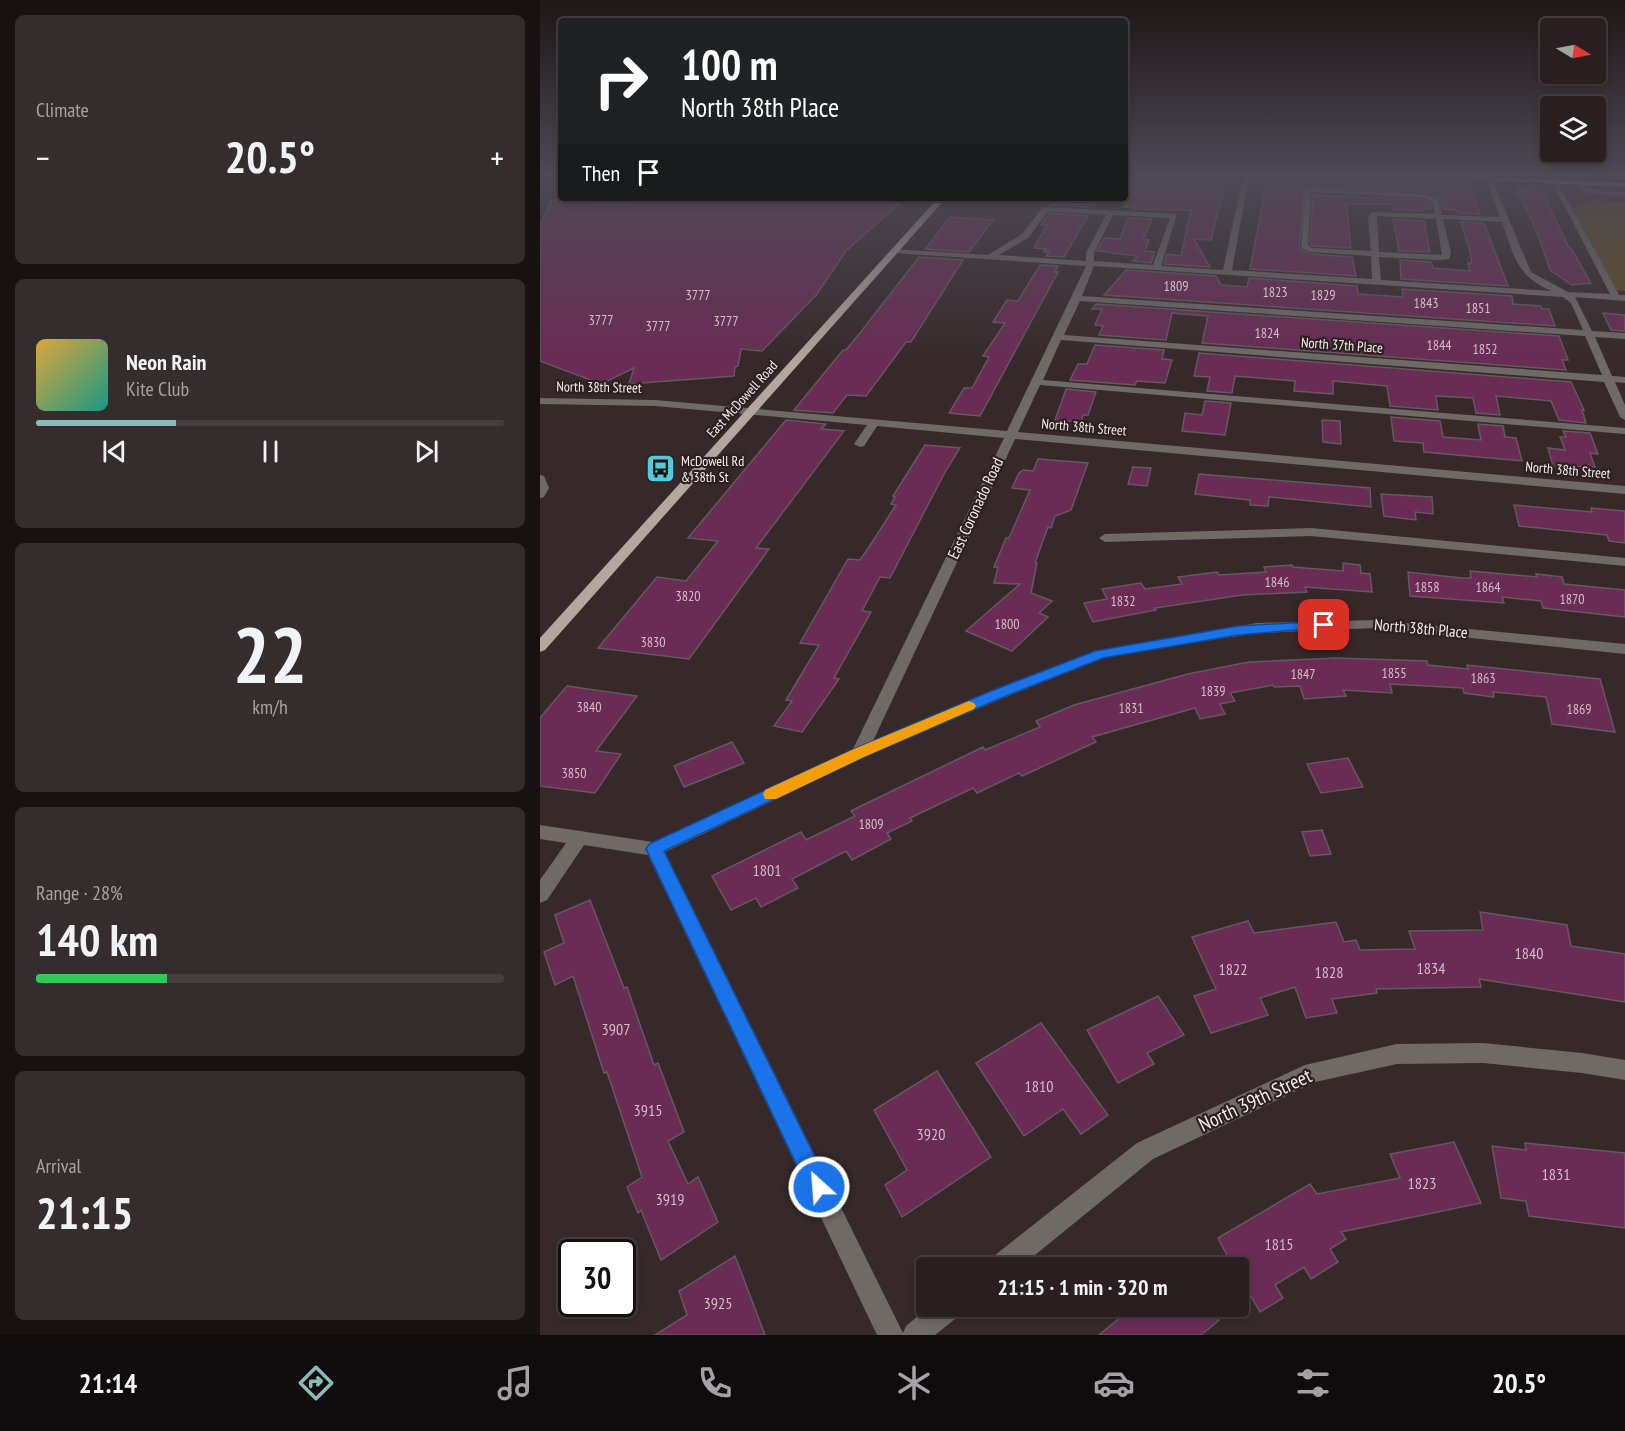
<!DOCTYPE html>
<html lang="en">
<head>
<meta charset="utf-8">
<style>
  :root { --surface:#291f20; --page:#352c2d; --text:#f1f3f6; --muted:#a5a2a5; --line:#453d3e; --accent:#8bbbb9 }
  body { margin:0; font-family:"PT Sans Narrow",sans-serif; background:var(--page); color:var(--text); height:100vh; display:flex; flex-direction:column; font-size:22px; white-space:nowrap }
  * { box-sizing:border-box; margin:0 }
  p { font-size:20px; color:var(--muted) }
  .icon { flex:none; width:33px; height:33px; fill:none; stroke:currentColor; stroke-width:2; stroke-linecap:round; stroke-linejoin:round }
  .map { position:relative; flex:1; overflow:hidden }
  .panel { display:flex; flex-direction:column; gap:15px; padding:15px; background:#171112; width:540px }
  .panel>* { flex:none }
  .guide { position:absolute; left:18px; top:18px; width:570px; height:183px; border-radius:6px; box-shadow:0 3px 9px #0003,0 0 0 2px var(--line); background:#202124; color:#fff; overflow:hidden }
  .needle { width:39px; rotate:100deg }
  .controls { position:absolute; left:1000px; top:18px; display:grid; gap:12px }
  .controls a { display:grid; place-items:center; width:66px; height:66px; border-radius:6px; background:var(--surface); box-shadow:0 3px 9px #0003,0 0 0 2px var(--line); font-size:30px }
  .speed { position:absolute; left:18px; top:1239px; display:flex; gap:12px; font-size:30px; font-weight:700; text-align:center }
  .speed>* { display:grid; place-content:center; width:78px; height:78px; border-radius:50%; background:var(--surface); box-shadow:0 3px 9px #0003,0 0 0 2px var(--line); line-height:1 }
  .speed .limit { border:3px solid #111; border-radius:9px; background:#fff; color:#111 }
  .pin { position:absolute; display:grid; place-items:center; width:51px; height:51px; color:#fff; margin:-26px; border-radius:12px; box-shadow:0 3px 9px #0006 }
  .me { position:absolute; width:66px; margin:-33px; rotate:334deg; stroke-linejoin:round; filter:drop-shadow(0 0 4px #0008) }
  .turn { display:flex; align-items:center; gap:21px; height:126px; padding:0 24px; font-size:27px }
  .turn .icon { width:78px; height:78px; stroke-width:2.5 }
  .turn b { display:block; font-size:42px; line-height:51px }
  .then { display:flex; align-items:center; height:57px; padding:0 24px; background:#0003; gap:12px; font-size:22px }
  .big { font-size:45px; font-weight:700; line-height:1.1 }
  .panel .tile { flex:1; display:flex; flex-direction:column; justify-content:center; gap:9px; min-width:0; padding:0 21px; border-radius:9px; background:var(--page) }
  .panel .dial { align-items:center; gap:0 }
  .dial b { font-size:78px; line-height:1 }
  .song { display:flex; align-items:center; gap:18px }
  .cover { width:72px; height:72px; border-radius:9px; background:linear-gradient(135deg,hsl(40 70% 55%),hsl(170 70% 35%)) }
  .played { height:6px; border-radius:3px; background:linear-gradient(90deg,var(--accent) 30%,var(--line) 30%) }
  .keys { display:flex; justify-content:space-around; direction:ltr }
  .heat { display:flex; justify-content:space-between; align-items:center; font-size:33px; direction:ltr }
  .charge { height:9px; border-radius:4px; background:linear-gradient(90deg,#34c759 28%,var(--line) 0) }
  .trip { position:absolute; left:376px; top:1257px; width:333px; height:60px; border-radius:6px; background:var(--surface); box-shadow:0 3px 9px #0003,0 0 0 2px var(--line); font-weight:700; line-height:60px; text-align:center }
  .menu { display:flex; height:96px; justify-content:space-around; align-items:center; background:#100c0d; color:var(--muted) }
  .menu .icon { width:42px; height:42px }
  .menu .current { color:var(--accent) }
  .menu b { font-size:27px; color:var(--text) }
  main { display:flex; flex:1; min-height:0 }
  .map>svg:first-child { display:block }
  .built { fill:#453031 }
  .green { fill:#624f23 }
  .building { fill:#6a2c54; stroke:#655860; stroke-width:1.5 }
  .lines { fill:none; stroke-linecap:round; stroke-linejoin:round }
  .minor { fill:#706a67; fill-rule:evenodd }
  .major { fill:#b3a7a0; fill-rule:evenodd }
  .route { fill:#1a73e8; stroke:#114b97; stroke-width:1.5 }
  .slow { fill:#f59e0b }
  .labels { text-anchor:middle; stroke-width:4.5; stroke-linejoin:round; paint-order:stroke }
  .number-label { font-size:14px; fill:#d3bdc7 }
  .far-street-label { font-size:14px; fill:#f6eded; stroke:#2d2020 }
  .far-poi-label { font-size:14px; fill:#f6eded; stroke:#2d2020; text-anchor:start }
  .street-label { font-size:16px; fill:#f6eded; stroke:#2d2020 }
  .near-number-label { font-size:16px; fill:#d3bdc7 }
  .near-street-label { font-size:20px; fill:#f6eded; stroke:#2d2020 }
</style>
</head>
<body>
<main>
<section class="panel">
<div class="tile"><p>Climate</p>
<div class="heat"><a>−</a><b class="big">20.5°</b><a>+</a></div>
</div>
<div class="tile">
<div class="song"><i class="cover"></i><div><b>Neon Rain</b><p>Kite Club</p></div></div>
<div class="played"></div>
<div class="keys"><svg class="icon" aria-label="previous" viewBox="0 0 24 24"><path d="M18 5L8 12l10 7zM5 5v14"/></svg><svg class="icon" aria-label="pause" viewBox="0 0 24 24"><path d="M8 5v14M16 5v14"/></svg><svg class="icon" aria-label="next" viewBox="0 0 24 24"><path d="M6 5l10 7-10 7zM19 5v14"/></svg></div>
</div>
<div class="tile dial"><b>22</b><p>km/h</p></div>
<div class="tile"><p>Range · 28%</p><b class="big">140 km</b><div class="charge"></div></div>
<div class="tile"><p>Arrival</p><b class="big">21:15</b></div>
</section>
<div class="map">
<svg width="1085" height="1335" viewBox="0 0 1085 1335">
  <rect width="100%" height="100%" fill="#37292a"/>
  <!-- built -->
  <path class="built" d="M1020 187 1085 190V291L1075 290Z"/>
  <!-- green -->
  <path class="green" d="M1048 201 1085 202V291L1075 290 1029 209Z"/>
  <!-- building -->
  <g class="building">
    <path d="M728 176 910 185 909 182 930 183 940 214 918 213 917 210 903 209 899 196 885 192 775 186 765 188 759 249 770 254 812 257 816 276 710 269Z"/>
    <path d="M585 180 685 184 671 240 654 239 670 267 624 264 627 254 641 256 651 210 591 209 592 207H585Z"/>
    <path d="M976 187 1001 189 1029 248H1031L1051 283 1032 285 1010 270 998 235Z"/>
    <path d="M773 195 884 200 890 203 891 209 882 208 883 211 852 210V204H806L811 248 773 246 770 244Z"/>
    <path d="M85 198H365L306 251 277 294 222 351 201 349 198 366 195 367 194 376 89 384 94 368 61 384 0 361V225L12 200 85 204Z"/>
    <path d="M516 198H559L553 207 511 205Z"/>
    <path d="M509 213 548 216 524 257 506 256 509 252H504L506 249 494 248 507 225H501Z"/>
    <path d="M410 217 453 220 429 252 385 249Z"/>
    <path d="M588 218 612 219 603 240H609L605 251 615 252 611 263 593 261 598 256 557 251 564 238 580 239Z"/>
    <path d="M853 219 884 221 890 252 859 251Z"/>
    <path d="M921 222 944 223 968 286 861 279 860 260 891 262 893 268 930 271 928 263H932L930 252Z"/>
    <path d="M379 257 423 260 371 342H366L326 396 307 395 293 413 254 410 303 350H306L320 333Z"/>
    <path d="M500 265 518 266 515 272H518L440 416 409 413 424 388H432L449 357 443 356 465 323 453 322 467 300 478 301Z"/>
    <path d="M586 270 676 276 681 285 707 287 709 278 817 286 818 294 863 297 862 289 972 296 973 304 1001 306 1002 309H1009L1015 326 564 295Z"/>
    <path d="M556 304 1019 336 1028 360H1022L1026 370 662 343 668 316 632 313 626 340 559 335 563 326 555 325 562 309H552Z"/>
    <path d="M1063 313 1085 315V331L1071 330Z"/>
    <path d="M555 345 624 350 622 359 632 360 625 383 597 381 595 385 530 380 538 364H547Z"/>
    <path d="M659 353 1031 382 1044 410H1042L1046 423 1019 420 1011 401 956 396 960 415 936 413 933 398 896 396 898 410 850 406 847 386 793 381V394L754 391 755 381 695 376 692 393 667 391 670 377 654 376Z"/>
    <path d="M526 389 556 392 548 415H543L541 422 515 420Z"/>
    <path d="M665 401 691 403 685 435 642 431 645 413 662 415Z"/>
    <path d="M851 417 900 421 903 437 941 440 938 424 963 426 965 437 976 438 982 461 884 452 883 443 854 441Z"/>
    <path d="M246 420 286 424 281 429 304 431 216 548 229 549 149 659 58 648 117 577 146 581 178 541 148 538Z"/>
    <path d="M782 420 800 421 801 444 783 442Z"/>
    <path d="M1023 431 1050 433 1058 454 1050 453 1055 467 1013 466 1008 448 1025 450 1020 437H1026Z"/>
    <path d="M385 445 420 448 405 472 350 578 340 577 322 611 331 612 294 678 299 679 262 732 234 726 252 701 246 700 279 645 260 643 308 559 320 560 329 547 356 505 351 504 355 497 353 496Z"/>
    <path d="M498 459 548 463 531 510 515 516 511 528 508 527 495 563H497L491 593 512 601 499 613 508 617 472 651 426 631 480 584 454 583 458 567H454L466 538H469L490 490 472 488 479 473 483 470 493 471Z"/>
    <path d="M593 467 611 468 607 486 588 484Z"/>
    <path d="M659 474 830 488 831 507 729 497 728 506 710 505V500L655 494Z"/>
    <path d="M841 494 892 497 893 514 875 512 876 520 844 516Z"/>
    <path d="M974 505 1052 512 1051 508 1085 511V543L1069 541 1067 535 979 526Z"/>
    <path d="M803 563 820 565 821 573 830 574 832 592 765 587 767 592 702 595 615 608 616 610 553 622 544 603 567 599 562 589 601 583 605 589 642 584 638 577 677 572 679 575 726 572 724 567 752 565 753 567 803 571Z"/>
    <path d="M930 571 997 577 996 574 1022 577 1024 584 1085 590V617L1003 608 1001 601 962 597 964 603 870 596 868 572 922 578H931Z"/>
    <path d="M796 658 887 661 888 665 928 669 927 665 1060 679 1075 732 1012 724 1006 697 953 692 954 697 924 693 923 688 850 684 852 693 803 690 806 696 764 699 760 686 734 687 733 685 690 693 695 701 680 704 685 714 660 719 655 708 552 737 556 742 482 776 479 773 437 793 433 788 370 818 372 821 347 833 351 839 312 860 306 851 252 879 258 888 221 907 216 898 191 910 172 876 261 832 266 840 315 816 311 811 319 807 443 747 445 750 500 727 496 721 534 705 648 674 709 662Z"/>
    <path d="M27 686 97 696 56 751 81 754 55 793 0 786V718Z"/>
    <path d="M192 742 204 763 144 787 134 766Z"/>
    <path d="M808 758 823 787 781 793 767 764Z"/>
    <path d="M782 830 791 854 770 856 762 832Z"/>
    <path d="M50 900 84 988 87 987 114 1065 118 1063 144 1132 128 1141 148 1184 158 1177 178 1222 121 1260 101 1210 98 1213 87 1187 102 1177 67 1072 64 1073 33 976 15 985 4 952 24 943 15 915Z"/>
    <path d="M940 912 1027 925 1031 946 1085 954V1002L939 979 941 987 836 989 837 993 792 999 797 1013 766 1018 755 987 720 998 728 1015 671 1033 654 996 676 989 652 937 708 921 714 933 796 922 804 942 816 940 820 950 875 949 869 931 943 930Z"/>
    <path d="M618 996 644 1035 607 1053 614 1064 578 1083 547 1030Z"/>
    <path d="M501 1023 568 1115 541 1134 523 1109 484 1136 436 1063Z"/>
    <path d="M397 1071 451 1157 362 1217 345 1185 367 1170 334 1110Z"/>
    <path d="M914 1142 941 1203 801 1232 806 1239 790 1249 798 1262 771 1279 764 1267 735 1285 743 1298 720 1312 699 1275V1268H694L678 1238 770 1184 777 1194 860 1178 850 1154Z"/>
    <path d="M985 1143 1085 1153V1228L989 1216 986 1201 961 1198 952 1146 986 1150Z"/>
    <path d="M195 1256 225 1335H115L147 1315 139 1291Z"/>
    <path d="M594 1306H669L679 1320 661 1335H559Z"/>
  </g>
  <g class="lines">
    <!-- minor -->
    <g class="minor">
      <path d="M703 176H709L692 270 832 279 831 256 770 252 761 248 765 190 775 188 885 194 898 198 902 215 960 217 946 179 949 177 952 179 991 272 1028 292 1070 294 1012 182 1017 181 1079 295H1085V301L1035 297 1052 331 1085 333V339L1055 337 1072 376 1085 377V383L1075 382 1085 405V420L1080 417 1064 382 521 340 503 380 1085 428V434L500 385 478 432 1085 486V494L475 439 333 741 555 651 717 623 836 620 1085 644V654L836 628 717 633 594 652 564 658 461 699 325 757 125 852 363 1333 366 1326 390 1306H424L420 1315 395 1335H337L108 855 44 845 7 900 0 903V880L26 843 0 839V825L113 842 313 749 464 438 337 426 324 446 320 447 314 444 327 425 115 406 0 404V398L115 400 467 431 546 266 355 253 351 251 352 249 448 255 482 234 503 207 637 214 621 266 683 270ZM775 192 884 198 892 201 895 214 832 212 828 217 831 251 772 248 768 245 771 193ZM508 211 566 215 546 253V261L459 255 488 238ZM573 215 630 218 613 265 554 261V253ZM837 216 896 219 902 255 839 252ZM903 219 962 222C975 257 975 275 1012 291L841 280 839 257 899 260 909 259 911 253ZM554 266 1023 297 1031 303 1043 330 542 296ZM540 301 1045 336 1062 375 524 335Z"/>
      <path d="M1039 182H1043L1051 189 1085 192V196L1046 193Z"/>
      <path d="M0 475 4 476 9 488 4 497 0 498Z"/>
      <path d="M771 528 1085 558V566L771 536 565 542 559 538 565 534Z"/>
      <path d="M943 1043 1042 1053 1085 1060V1080L1042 1073 943 1063 857 1064 775 1082 613 1159 479 1268H447L450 1259 597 1143 765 1065 857 1044Z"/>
    </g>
    <!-- major -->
    <g class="major">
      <path d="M902 176 1085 183V187L905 178Z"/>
      <path d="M398 198H406L5 650 0 652V638Z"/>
    </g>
  </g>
  <!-- sky -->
  <linearGradient id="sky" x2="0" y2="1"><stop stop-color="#1e1717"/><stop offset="0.48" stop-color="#4d4955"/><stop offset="1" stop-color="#4d4955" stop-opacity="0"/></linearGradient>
  <rect width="1085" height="363" fill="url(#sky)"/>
  <!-- route -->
  <path class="route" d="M784 621 788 622 790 625 788 627 698 635 563 658 461 698 324 757 124 851 286 1179 289 1187 286 1195 279 1198 271 1195 106 849 109 844 314 749 451 691 555 651 698 626Z"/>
  <!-- slow -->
  <path class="slow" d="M429 701 434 703 436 706 434 709 324 757 236 799H225L223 794 225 790 314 749Z"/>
  <!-- icons -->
  <defs>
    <symbol id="bus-square" viewBox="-11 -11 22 22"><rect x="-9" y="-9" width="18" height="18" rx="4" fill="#52cbd9" stroke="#2d2020"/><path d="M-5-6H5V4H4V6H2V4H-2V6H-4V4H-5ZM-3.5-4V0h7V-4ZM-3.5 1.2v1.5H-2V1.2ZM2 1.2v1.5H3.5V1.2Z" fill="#111"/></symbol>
  </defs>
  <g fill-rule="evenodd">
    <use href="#bus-square" x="104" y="452" width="33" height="33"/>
  </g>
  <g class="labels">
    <!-- number labels -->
    <g class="number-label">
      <text x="636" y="291">1809</text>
      <text x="735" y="297">1823</text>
      <text x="158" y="300">3777</text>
      <text x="783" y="300">1829</text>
      <text x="886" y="308">1843</text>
      <text x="938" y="313">1851</text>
      <text x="61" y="325">3777</text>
      <text x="186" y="326">3777</text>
      <text x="118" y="331">3777</text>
      <text x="727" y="338">1824</text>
      <text x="899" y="350">1844</text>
      <text x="945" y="354">1852</text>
      <text x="737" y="587">1846</text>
      <text x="887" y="592">1858</text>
      <text x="948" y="592">1864</text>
      <text x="148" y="601">3820</text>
      <text x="1032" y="604">1870</text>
      <text x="583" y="606">1832</text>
      <text x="467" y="629">1800</text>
      <text x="113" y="647">3830</text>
      <text x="854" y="678">1855</text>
      <text x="763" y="679">1847</text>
      <text x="943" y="683">1863</text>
      <text x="673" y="696">1839</text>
      <text x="49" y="712">3840</text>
      <text x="591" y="713">1831</text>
      <text x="1039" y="714">1869</text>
      <text x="34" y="778">3850</text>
      <text x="331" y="829">1809</text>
    </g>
    <!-- far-street labels -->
    <g class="far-street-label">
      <text transform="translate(802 345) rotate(4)" y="5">North 37th Place</text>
      <text transform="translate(59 387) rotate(1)" y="5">North 38th Street</text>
      <text transform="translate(202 399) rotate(-48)" y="5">East McDowell Road</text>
      <text transform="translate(544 427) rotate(5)" y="5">North 38th Street</text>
      <text transform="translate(1028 470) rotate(5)" y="5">North 38th Street</text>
    </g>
    <!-- far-poi labels -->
    <g class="far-poi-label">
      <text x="141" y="466">McDowell Rd<tspan x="141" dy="16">&amp; 38th St</tspan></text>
    </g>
    <!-- street labels -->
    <g class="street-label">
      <text transform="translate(435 508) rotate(-65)" y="6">East Coronado Road</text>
      <text transform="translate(881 628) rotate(5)" y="6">North 38th Place</text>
    </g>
    <!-- near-number labels -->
    <g class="near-number-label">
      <text x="227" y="876">1801</text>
      <text x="989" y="959">1840</text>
      <text x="891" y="974">1834</text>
      <text x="693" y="975">1822</text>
      <text x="789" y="978">1828</text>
      <text x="76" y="1035">3907</text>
      <text x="499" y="1092">1810</text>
      <text x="108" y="1116">3915</text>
      <text x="391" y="1140">3920</text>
      <text x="1016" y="1180">1831</text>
      <text x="882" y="1189">1823</text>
      <text x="130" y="1205">3919</text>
      <text x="739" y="1250">1815</text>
      <text x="178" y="1309">3925</text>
    </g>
    <!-- near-street labels -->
    <g class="near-street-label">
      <text transform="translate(715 1100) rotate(-25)" y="7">North 39th Street</text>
    </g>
  </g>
</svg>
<div class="controls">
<a><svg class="needle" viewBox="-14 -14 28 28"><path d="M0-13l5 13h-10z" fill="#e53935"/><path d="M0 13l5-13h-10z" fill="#a5a2a5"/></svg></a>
<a><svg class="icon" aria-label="layers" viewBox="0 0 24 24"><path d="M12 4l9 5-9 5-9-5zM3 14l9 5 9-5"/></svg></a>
</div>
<div class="speed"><div class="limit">30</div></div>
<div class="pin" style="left:784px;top:625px;background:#d93025"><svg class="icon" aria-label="arrive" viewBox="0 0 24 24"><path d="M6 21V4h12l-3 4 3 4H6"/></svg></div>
<svg class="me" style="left:279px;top:1187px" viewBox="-20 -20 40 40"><circle r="17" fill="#1a73e8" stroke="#fff" stroke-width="3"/><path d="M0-11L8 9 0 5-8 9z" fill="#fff"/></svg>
<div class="trip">21:15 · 1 min · 320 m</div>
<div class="guide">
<div class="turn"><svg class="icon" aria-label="right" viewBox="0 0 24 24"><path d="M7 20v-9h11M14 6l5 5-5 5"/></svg><div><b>100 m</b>North 38th Place</div></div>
<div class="then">Then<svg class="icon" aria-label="arrive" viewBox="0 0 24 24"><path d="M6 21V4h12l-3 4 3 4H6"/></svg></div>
</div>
</div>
</main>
<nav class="menu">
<b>21:14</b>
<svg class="icon current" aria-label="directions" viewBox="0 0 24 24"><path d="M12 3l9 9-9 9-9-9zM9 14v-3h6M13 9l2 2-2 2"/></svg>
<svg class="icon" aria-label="music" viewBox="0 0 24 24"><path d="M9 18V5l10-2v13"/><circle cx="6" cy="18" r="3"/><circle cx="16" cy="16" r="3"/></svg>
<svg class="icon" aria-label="phone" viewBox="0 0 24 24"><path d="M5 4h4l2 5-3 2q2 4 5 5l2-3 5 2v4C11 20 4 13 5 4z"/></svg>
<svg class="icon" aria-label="climate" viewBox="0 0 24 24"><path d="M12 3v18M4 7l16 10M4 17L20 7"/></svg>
<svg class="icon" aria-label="car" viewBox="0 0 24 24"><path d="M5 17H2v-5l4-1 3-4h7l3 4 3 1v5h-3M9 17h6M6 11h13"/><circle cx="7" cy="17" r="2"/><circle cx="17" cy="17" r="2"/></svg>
<svg class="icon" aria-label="filters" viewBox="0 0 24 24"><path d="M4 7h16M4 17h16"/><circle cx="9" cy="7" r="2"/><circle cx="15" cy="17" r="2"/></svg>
<b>20.5°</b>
</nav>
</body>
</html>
